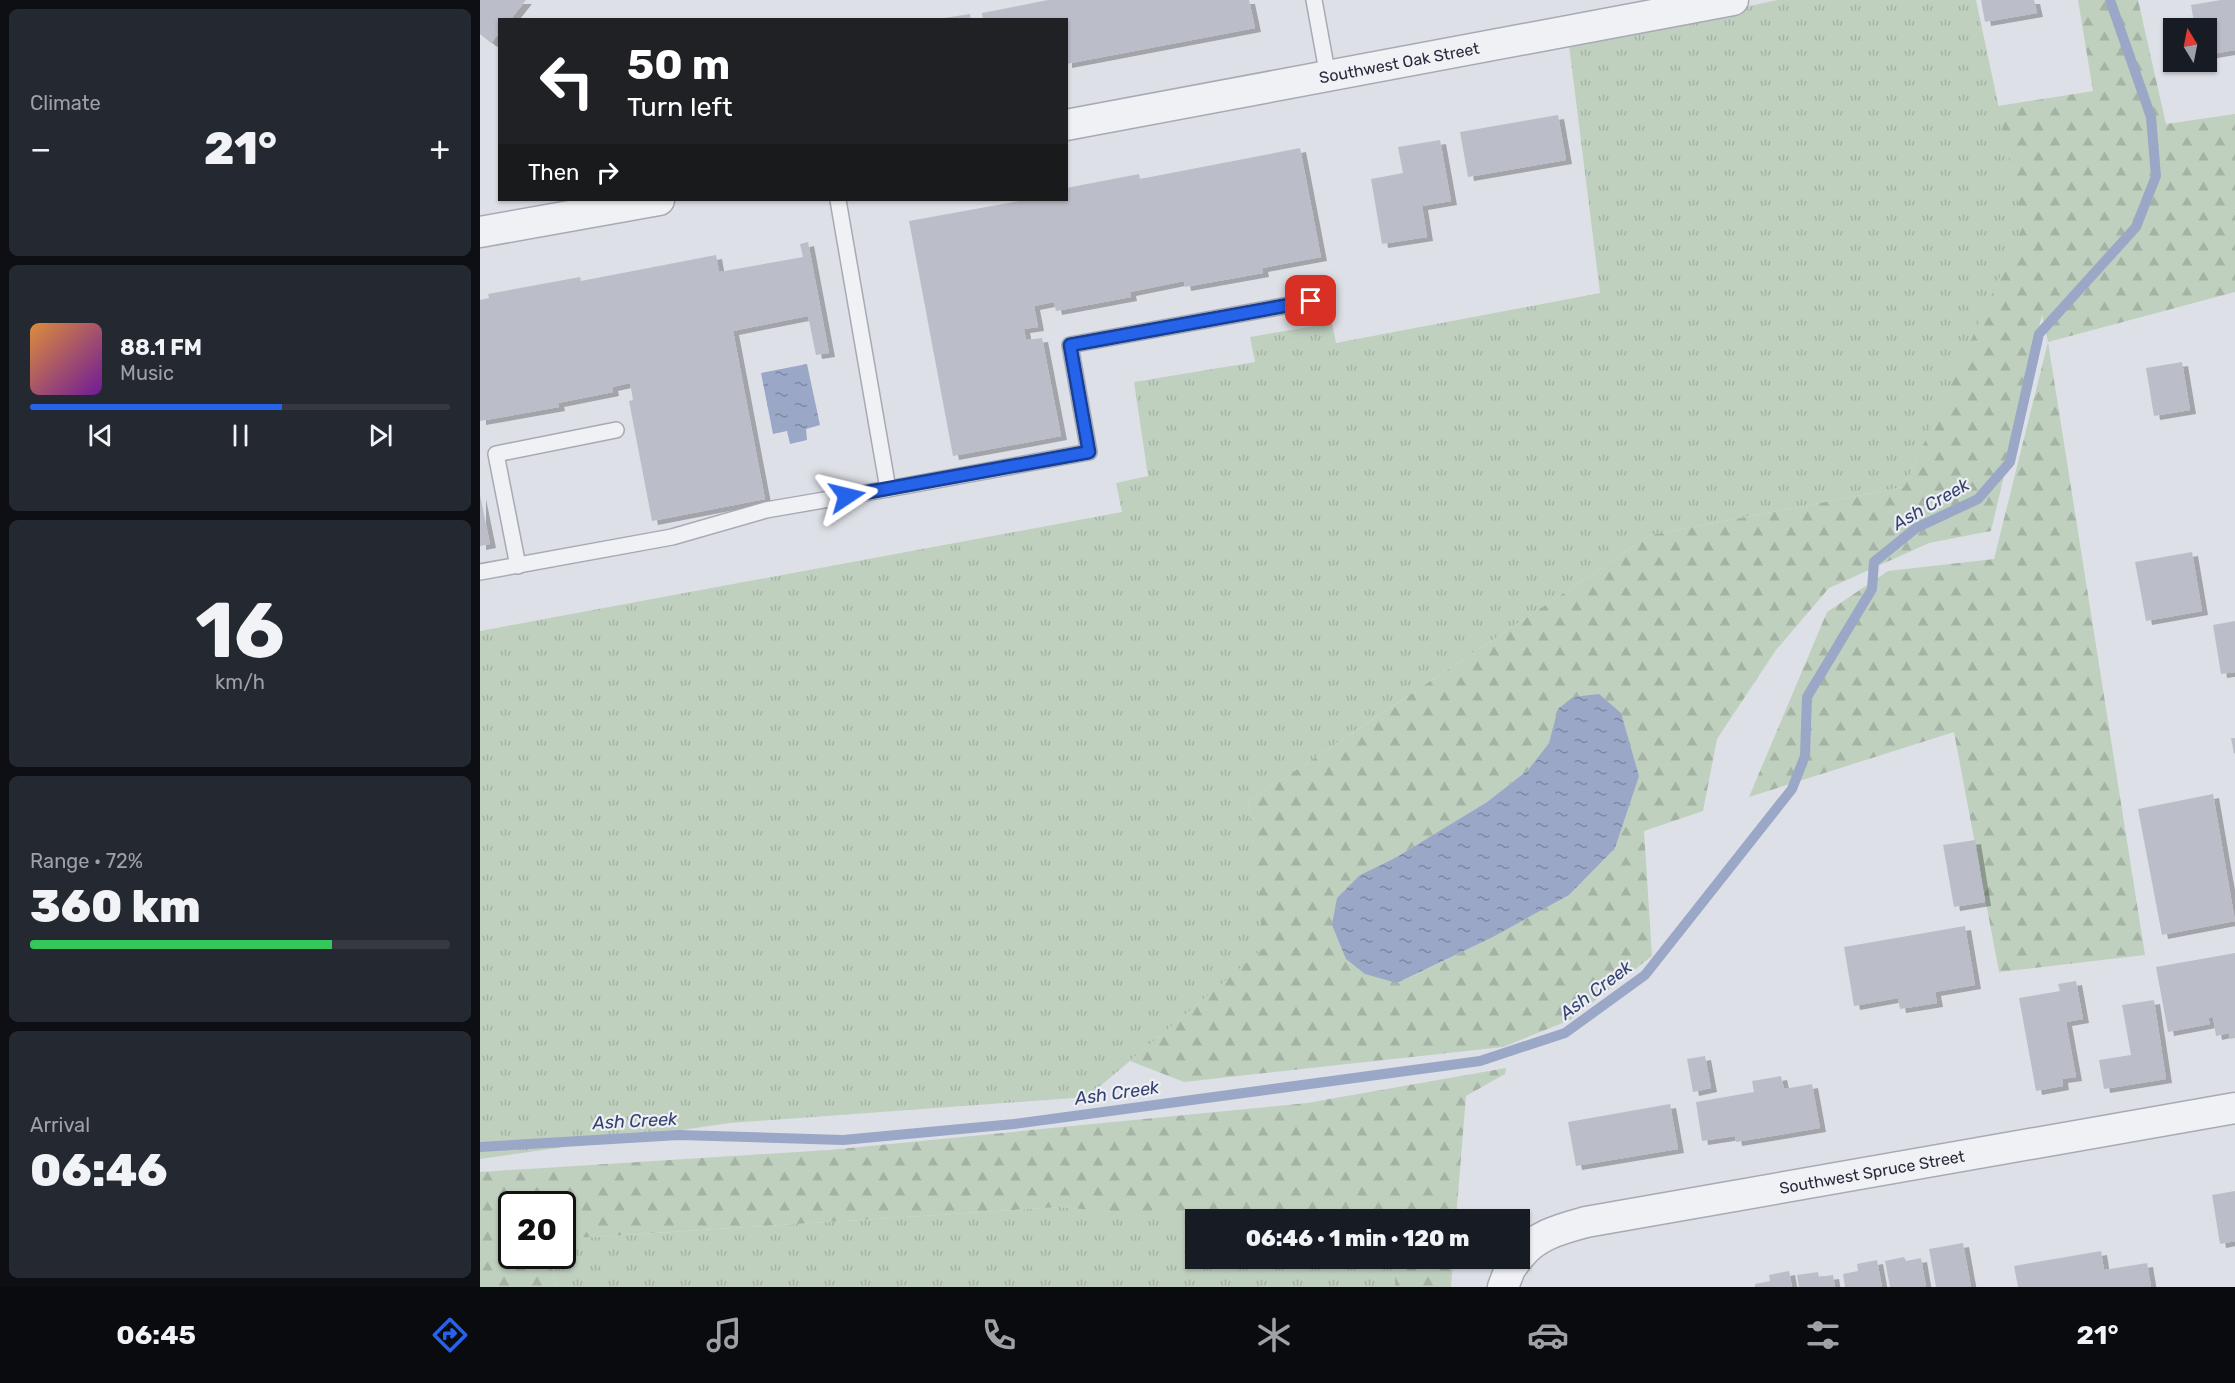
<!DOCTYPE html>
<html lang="en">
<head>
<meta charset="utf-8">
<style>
  :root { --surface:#171b24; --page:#242831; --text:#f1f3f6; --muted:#9ea1a6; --line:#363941; --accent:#2563eb }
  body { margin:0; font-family:Rubik,sans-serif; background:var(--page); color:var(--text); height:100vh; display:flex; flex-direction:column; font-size:22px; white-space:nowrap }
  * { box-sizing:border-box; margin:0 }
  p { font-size:20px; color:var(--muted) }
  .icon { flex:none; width:33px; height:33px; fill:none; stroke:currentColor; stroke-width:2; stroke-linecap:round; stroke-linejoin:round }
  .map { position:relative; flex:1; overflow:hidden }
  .side { display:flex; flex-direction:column; gap:9px; padding:9px; background:#0d0f14; width:480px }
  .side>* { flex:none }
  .banner { position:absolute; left:18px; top:18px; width:570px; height:183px; border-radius:0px; box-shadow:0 2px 4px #0004; background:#202124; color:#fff; overflow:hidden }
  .needle { width:39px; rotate:350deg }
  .fabs { position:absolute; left:1683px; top:18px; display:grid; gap:12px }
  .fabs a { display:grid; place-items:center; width:54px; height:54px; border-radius:0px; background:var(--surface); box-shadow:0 2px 4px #0004; font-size:30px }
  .speed { position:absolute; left:18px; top:1191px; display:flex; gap:12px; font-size:30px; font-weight:700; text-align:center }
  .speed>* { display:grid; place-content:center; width:78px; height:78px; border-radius:50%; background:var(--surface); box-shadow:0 2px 4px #0004; line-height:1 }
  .speed .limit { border:3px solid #111; border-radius:9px; background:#fff; color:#111 }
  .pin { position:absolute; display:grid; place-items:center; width:51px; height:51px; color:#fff; margin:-26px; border-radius:12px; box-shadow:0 3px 9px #0006 }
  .me { position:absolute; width:66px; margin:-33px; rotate:80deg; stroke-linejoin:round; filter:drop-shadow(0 0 4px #0008) }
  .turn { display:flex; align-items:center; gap:21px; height:126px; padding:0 30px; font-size:27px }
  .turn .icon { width:78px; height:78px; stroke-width:2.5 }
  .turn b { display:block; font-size:42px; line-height:51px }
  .then { display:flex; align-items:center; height:57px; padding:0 30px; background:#0003; gap:12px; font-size:22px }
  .big { font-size:45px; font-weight:800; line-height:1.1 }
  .side .widget { flex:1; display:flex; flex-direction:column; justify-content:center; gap:9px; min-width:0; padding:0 21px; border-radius:9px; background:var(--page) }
  .side .dial { align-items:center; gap:0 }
  .dial b { font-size:78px; line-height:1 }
  .song { display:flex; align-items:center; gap:18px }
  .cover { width:72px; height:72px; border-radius:9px; background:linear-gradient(135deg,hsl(30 70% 55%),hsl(280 70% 35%)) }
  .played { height:6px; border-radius:3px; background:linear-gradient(90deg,var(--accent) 60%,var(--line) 60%) }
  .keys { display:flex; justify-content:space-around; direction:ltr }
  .heat { display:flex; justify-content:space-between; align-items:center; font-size:33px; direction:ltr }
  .charge { height:9px; border-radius:4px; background:linear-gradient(90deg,#34c759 72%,var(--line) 0) }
  .trip { position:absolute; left:705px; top:1209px; width:345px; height:60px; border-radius:0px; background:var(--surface); box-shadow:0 2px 4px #0004; font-weight:800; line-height:60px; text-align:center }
  .menu { display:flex; height:96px; justify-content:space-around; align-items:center; background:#090b0e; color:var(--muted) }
  .menu .icon { width:42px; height:42px }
  .menu .on { color:var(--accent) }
  .menu b { font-size:27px; color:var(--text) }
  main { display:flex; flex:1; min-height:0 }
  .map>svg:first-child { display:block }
  .grass { fill:url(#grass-tufts) }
  .forest { fill:url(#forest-firs); fill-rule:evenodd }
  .water { fill:url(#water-ripples) }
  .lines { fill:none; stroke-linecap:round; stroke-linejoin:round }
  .stream { stroke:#9aa7c6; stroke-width:10 }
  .building { fill:#bbbec9; filter:url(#shadow) }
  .service-casing { stroke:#a7aab4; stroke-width:18 }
  .minor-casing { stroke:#a7aab4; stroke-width:33 }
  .service { stroke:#f0f1f5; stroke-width:15 }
  .minor { stroke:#f0f1f5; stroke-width:30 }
  .route-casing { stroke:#184099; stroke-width:15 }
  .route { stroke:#2563eb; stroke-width:10 }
  .labels { text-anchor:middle; stroke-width:4.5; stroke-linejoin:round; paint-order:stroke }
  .street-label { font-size:16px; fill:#282b3d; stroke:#edeff5 }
  .water-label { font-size:18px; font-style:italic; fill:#34436f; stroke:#edeff5 }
</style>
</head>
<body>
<main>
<section class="side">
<div class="widget"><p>Climate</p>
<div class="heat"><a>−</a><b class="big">21°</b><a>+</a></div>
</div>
<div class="widget">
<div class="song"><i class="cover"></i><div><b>88.1 FM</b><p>Music</p></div></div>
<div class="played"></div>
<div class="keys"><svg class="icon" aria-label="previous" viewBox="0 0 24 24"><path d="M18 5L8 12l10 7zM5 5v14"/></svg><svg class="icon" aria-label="pause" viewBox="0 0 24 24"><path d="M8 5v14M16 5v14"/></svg><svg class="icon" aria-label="next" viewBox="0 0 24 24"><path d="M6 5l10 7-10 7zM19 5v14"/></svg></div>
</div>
<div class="widget dial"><b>16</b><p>km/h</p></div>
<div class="widget"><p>Range · 72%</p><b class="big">360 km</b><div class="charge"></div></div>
<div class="widget"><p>Arrival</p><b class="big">06:46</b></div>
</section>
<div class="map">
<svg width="1755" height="1287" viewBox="0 0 1755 1287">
  <defs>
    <pattern id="grass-tufts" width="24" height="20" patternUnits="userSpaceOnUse" patternTransform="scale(1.5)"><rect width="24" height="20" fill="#c0d0bf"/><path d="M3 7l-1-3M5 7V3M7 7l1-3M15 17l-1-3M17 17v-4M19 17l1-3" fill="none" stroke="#a5b3a5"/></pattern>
    <pattern id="forest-firs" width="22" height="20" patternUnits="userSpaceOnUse" patternTransform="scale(1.5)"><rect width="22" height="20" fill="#c0d0bf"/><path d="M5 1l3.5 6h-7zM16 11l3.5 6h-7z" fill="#a5b3a5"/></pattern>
    <pattern id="water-ripples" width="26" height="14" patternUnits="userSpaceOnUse" patternTransform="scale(1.5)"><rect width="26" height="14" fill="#9aa7c6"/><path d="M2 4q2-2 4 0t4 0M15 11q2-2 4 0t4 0" fill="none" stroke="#7e88a2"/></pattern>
    <filter id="shadow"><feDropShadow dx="6" dy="4" stdDeviation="0" flood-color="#0004"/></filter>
  </defs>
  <rect width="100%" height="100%" fill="#dee0e7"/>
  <!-- grass -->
  <g class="grass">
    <path d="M1297 0H1496L1544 226 1424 487 1171 535 768 802 785 948 607 1097 250 1123 0 1159V631L642 512 636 483 668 476 654 382 775 362 770 337 852 323 856 343 1120 293 1089 45Z"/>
    <path d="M580 1207 716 1219V1258L915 1259V1287H76L70 1256H82L83 1239Z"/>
  </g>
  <!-- forest -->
  <g class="forest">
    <path d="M1598 0H1658L1686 124 1755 114V292L1568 342 1665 955 1519 972 1474 732 1269 797 1347 612 1408 571 1514 559 1568 342 1562 315 1511 531 1449 543 1349 588 1296 650 1237 739 1223 811 1164 831 1172 956 1090 1020 1023 1047 704 1082 650 1061 784 948 768 802 1171 535 1424 487 1543 226 1518 106 1613 91ZM1069 743 1089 895 1013 937 918 983 880 875 915 858 1007 802 1048 770Z"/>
    <path d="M1026 1068 1025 1074 986 1096 976 1219 716 1220 580 1207 83 1239 82 1204H32V1256H70L76 1287H0V1172L349 1150 827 1103Z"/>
    <path d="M915 1259H973L971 1287H915Z"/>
  </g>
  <!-- water -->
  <g class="water">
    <path d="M327 364 340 425 326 429 327 440 310 444 307 431 293 434 281 373Z"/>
    <path d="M1119 694 1141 713 1159 776 1135 848 1089 895 1013 937 917 983 885 974 866 959 852 925 857 898 880 875 915 858 1007 802 1048 770 1069 743 1078 709 1093 697Z"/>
  </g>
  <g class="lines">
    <!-- stream -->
    <path class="stream" d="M0 1147 199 1135 363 1140 534 1124 1000 1061 1085 1033 1165 975 1312 789 1325 756 1327 697 1392 589 1394 562 1436 528 1498 499 1530 462 1559 334 1656 227 1676 176 1671 117 1630 0"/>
  </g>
  <!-- building -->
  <g class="building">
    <path d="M0 0H46L30 20H20V32L11 43 0 34Z"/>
    <path d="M568 0H769L775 28 586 64V20H503L502 13Z"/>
    <path d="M1501 0H1554L1557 13 1505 22Z"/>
    <path d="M1741 0H1755V50L1726 55V28H1715L1711 5Z"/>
    <path d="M490 14 491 20H464V18Z"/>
    <path d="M1078 115 1086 160 988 177 980 132Z"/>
    <path d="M960 140 971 201 942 206 947 237 902 244 891 179 923 173 918 147Z"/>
    <path d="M820 148 841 257 782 268 783 273 705 287 704 281 650 292 651 297 576 311 574 302 554 306 558 327 544 329 546 340 562 338 581 436 473 456 429 221 545 200H586V188L659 174 660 179Z"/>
    <path d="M328 242 349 353 336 355 328 316 253 331 285 499 172 521 149 401 153 400 150 383 132 387 133 392 78 403 79 407 0 421V300L9 298 8 294 100 277 101 281 236 255 239 272 323 257 320 244Z"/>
    <path d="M1702 362 1710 410 1674 416 1666 368Z"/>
    <path d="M0 495 10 544 0 546Z"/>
    <path d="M1712 552 1722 611 1666 621 1655 562Z"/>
    <path d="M1755 621V672L1741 674 1733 625Z"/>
    <path d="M1751 738H1755V753L1754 754Z"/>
    <path d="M1733 794 1755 921 1682 935 1658 809Z"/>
    <path d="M1495 840 1505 902 1474 907 1463 845Z"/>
    <path d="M1485 926 1495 985 1455 992 1457 1003 1420 1009 1418 998 1374 1006 1364 947Z"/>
    <path d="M1755 953V1038L1750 1039 1749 1033 1736 1036 1733 1017 1728 1018 1730 1024 1688 1032 1676 967Z"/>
    <path d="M1596 981 1603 1019 1586 1022 1596 1077 1582 1079 1583 1086 1556 1091 1539 998 1580 991 1578 984Z"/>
    <path d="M1674 1000 1686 1079 1624 1089 1619 1060 1651 1055 1642 1005Z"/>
    <path d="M1225 1056 1231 1088 1213 1092 1207 1059Z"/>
    <path d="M1301 1076 1304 1089 1332 1084 1340 1128 1256 1142 1255 1136 1222 1141 1216 1102 1274 1092 1272 1081Z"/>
    <path d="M1190 1104 1198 1149 1096 1166 1088 1122Z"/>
    <path d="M1755 1191V1241L1740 1244 1732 1195Z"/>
    <path d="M1483 1243 1491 1287H1456L1449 1249Z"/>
    <path d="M1621 1251 1624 1270 1667 1263 1671 1287H1538L1534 1266Z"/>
    <path d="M1424 1257 1426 1261 1441 1258 1446 1287H1410L1405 1261Z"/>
    <path d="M1397 1260 1402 1287H1365L1363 1274 1378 1271 1377 1264Z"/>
    <path d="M1309 1271 1312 1287H1275V1284L1290 1281 1289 1275Z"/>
    <path d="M1338 1272 1339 1277 1353 1275 1355 1287H1319L1317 1275Z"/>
  </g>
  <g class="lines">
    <defs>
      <g id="service">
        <path d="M834 0 848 77"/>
        <path d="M358 200 408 489 609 452 590 345 831 301"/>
        <path d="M38 566 16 454 136 430"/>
        <path d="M0 572 192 537 286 510 408 489"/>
      </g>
      <g id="minor">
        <path id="s1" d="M586 125 1253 0"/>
        <path d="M0 232 179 200"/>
        <path id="s2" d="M1040 1256C1056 1235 1081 1229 1106 1222L1755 1108"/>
        <path d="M1023 1287 1030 1269 1038 1258"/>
      </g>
    </defs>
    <!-- service casing -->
    <use href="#service" class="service-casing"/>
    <!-- minor casing -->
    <use href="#minor" class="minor-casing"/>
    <!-- service -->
    <use href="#service" class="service"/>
    <!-- minor -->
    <use href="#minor" class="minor"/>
  </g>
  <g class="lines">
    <defs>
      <path id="route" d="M367 496 609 452 590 345 831 301"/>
    </defs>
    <!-- route casing -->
    <use href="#route" class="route-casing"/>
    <!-- route -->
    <use href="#route" class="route"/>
  </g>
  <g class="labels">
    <!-- street labels -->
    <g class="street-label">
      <text dy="6" stroke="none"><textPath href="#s1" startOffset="339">Southwest Oak Street</textPath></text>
      <text dy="6" stroke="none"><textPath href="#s2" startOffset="366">Southwest Spruce Street</textPath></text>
    </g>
    <!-- water labels -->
    <g class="water-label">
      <text transform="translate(1451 504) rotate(-30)" y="6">Ash Creek</text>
      <text transform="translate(1116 990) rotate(-37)" y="6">Ash Creek</text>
      <text transform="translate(637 1093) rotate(-8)" y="6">Ash Creek</text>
      <text transform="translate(155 1121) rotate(-3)" y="6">Ash Creek</text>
    </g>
  </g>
</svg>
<div class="fabs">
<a><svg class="needle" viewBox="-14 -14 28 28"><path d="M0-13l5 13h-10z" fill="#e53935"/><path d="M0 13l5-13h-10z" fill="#9ea1a6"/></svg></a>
</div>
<div class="speed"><div class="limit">20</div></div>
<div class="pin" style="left:831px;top:301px;background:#d93025"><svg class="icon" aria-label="arrive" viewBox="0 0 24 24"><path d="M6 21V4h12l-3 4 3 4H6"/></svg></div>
<svg class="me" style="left:367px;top:496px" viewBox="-20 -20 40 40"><path d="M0-17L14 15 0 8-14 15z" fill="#2563eb" stroke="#fff" stroke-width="4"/></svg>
<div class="trip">06:46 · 1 min · 120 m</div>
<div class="banner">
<div class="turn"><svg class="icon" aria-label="left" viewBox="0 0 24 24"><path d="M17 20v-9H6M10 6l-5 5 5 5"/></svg><div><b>50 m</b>Turn left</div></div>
<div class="then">Then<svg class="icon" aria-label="right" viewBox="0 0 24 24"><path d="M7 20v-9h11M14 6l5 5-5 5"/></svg></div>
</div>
</div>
</main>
<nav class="menu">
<b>06:45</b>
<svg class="icon on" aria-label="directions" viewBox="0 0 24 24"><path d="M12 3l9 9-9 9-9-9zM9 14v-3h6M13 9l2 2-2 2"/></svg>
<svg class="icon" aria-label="music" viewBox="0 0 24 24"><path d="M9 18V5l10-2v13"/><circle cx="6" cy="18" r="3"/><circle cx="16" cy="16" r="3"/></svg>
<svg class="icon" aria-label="phone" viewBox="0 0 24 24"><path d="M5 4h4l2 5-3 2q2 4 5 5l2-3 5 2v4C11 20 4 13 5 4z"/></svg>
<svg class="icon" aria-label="climate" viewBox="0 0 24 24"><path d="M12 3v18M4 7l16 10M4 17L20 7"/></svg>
<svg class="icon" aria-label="car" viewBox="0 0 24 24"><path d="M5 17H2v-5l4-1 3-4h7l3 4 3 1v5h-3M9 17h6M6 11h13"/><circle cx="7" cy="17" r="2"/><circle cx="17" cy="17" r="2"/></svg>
<svg class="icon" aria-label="filters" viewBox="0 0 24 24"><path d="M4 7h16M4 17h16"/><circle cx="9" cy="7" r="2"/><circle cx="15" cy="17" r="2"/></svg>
<b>21°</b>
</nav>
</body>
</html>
